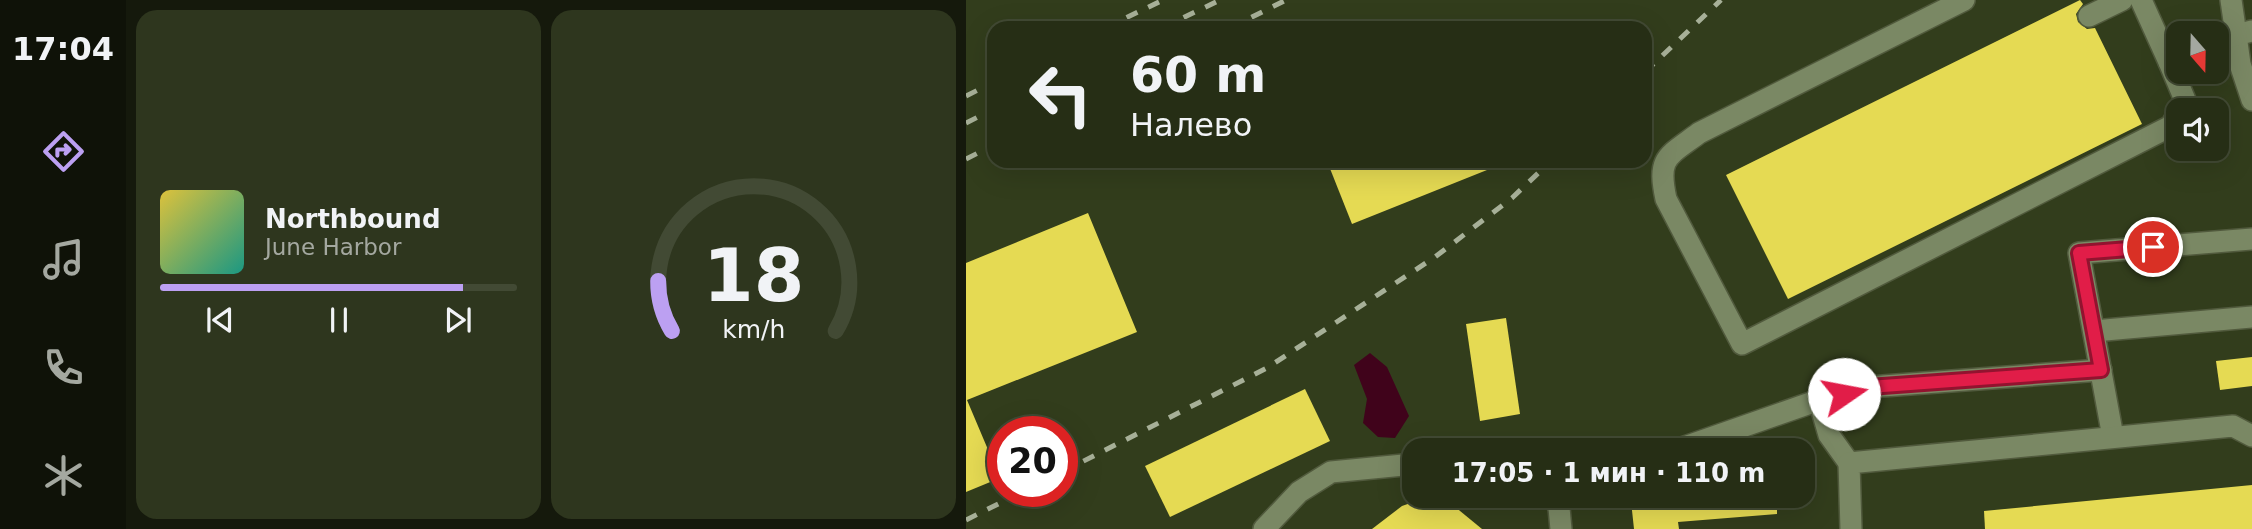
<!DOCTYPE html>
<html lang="ru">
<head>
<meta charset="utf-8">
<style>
  :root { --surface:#262e15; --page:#2e361e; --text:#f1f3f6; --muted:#a4a8a0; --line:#424a34; --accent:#bca0f2 }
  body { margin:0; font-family:"DejaVu Sans",sans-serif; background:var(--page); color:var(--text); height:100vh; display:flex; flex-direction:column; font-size:26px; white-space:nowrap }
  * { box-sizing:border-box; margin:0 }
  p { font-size:23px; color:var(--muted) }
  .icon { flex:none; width:38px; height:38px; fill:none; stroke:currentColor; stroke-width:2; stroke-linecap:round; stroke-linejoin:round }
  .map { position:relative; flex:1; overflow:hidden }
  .side { display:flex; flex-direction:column; gap:10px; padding:10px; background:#15190c; width:840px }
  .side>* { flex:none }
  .hud { position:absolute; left:21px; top:21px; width:665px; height:147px; border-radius:21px; box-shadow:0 7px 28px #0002,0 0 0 2px var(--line); background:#262e15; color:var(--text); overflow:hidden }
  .needle { width:46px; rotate:160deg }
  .controls { position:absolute; left:1200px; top:21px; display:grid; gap:14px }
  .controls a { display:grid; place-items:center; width:63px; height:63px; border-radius:14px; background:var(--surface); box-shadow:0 7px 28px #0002,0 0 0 2px var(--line); font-size:35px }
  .speed { position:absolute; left:21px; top:416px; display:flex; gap:14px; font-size:35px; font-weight:700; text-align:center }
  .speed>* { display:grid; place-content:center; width:91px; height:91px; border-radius:50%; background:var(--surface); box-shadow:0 7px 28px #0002,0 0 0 2px var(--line); line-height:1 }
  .speed .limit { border:10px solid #d22; background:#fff; color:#111 }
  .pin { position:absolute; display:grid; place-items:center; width:60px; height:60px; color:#fff; margin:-30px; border:4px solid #fff; border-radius:50%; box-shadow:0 2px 7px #0007 }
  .me { position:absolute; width:77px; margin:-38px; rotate:78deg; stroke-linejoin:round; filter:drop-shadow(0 0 5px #0008) }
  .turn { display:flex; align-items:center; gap:24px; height:147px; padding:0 28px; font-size:32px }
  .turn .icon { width:91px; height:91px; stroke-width:2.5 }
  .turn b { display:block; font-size:49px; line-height:60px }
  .side .tile { flex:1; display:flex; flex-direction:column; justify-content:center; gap:10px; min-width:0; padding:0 24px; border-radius:21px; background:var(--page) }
  .side .dial { align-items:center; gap:0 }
  .dial svg { height:182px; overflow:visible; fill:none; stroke:var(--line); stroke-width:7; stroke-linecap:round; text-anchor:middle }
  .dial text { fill:var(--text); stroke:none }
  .song { display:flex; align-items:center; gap:21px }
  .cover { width:84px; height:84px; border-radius:10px; background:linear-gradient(135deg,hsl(50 70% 55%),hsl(170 70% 35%)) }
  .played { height:7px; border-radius:4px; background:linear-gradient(90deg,var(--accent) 85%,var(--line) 85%) }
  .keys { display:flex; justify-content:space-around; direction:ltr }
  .side .tiles { flex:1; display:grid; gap:10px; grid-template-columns:repeat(2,1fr) }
  .trip { position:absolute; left:436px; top:438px; width:413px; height:70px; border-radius:21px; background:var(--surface); box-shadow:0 7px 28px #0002,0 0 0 2px var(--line); font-weight:700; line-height:70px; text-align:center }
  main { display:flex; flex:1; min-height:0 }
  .tab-bar { display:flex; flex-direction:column; width:126px; justify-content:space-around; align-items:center; background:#0f1208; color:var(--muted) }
  .tab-bar .icon { width:49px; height:49px }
  .tab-bar .active { color:var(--accent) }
  .tab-bar b { font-size:32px; color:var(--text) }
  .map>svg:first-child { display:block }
  .water { fill:#40031b }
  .building { fill:#e5da53 }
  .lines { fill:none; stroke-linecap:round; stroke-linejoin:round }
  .minor-casing { stroke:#515a3d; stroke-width:24 }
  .minor { stroke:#7a8864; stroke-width:21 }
  .rail { stroke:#a7b098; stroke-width:5; stroke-dasharray:12 12; stroke-linecap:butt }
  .route-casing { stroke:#92132f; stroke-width:18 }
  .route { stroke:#e11d48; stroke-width:12 }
</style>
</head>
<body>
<main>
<nav class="tab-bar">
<b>17:04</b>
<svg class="icon active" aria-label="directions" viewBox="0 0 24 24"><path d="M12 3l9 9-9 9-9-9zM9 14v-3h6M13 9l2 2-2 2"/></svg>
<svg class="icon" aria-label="music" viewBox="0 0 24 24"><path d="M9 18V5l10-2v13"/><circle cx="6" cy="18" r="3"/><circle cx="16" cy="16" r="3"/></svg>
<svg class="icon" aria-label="phone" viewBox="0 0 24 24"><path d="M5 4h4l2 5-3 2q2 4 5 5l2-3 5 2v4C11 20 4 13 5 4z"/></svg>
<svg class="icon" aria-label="climate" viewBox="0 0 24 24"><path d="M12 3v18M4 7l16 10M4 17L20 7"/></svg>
</nav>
<section class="side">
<div class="tiles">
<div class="tile">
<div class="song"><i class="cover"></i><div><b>Northbound</b><p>June Harbor</p></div></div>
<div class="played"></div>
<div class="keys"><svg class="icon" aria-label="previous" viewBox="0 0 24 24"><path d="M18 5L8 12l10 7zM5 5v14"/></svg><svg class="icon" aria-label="pause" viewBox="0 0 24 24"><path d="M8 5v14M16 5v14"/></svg><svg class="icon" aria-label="next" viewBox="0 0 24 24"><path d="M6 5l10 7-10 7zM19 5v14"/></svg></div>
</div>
<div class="tile dial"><svg viewBox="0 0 100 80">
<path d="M14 69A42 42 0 1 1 86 69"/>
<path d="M14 69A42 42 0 0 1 8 47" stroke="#bca0f2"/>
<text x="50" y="56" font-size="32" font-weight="700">18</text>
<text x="50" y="72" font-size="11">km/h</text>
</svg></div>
</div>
</section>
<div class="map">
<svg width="1286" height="529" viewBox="0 0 1286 529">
  <rect width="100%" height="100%" fill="#323d1c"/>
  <!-- water -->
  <path class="water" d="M404 353 421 367 443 416 429 438 412 437 397 423 401 399 388 365Z"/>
  <!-- building -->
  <g class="building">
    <path d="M1114 0 1117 4 1110 14 1112 22 1121 29 1129 28 1176 124 822 299 760 175Z"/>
    <path d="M361 161H541V162L386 224Z"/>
    <path d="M122 213 171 332 1 400 34 478 0 492V263Z"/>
    <path d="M540 318 554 414 514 421 500 324Z"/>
    <path d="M1286 357V386L1254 390 1250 361Z"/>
    <path d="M339 389 364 441 204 517 179 466Z"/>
    <path d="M1286 485V529H1019L1018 511Z"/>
    <path d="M708 495H811V514L712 522 713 529H668L665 501 708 498Z"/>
    <path d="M453 500H471L488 506 516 529H406L436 506Z"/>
  </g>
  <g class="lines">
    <defs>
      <g id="minor">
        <path d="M998 0 733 133C701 157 691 157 700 199L776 344 1205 126 1213 112"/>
        <path d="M1175 0 1203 62"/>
        <path d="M1123 16 1156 0"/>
        <path d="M1286 31 1270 35 1274 64 1286 100"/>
        <path d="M1251 41 1270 35 1265 0"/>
        <path d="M1213 58 1203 62 1219 100 1214 110"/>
        <path d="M1128 331 1286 317"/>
        <path d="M853 400 863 435 883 463"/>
        <path d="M1147 437 1113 253 1286 239"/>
        <path d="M710 450 853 400 903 387 1135 370"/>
        <path d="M587 495 593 508 595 529"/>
        <path d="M298 529 333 492 365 472 448 464"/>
        <path d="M885 529 883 463 1267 426 1286 436"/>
      </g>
    </defs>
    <!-- minor casing -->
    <use href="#minor" class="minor-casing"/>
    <!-- minor -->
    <use href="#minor" class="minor"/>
    <!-- rail -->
    <g class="rail">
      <path d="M139 28 197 0"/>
      <path d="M196 28 254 0"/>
      <path d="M264 28 320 0"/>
      <path d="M679 72 755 0"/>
      <path d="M0 96 28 82"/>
      <path d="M0 123 28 109"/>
      <path d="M0 159 28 145"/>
      <path d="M96 472 301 368 469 257 546 198 585 161"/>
      <path d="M0 520 56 492"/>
    </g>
  </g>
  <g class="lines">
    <defs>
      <path id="route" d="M878 394 903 387 1135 370 1113 253 1187 247"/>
    </defs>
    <!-- route casing -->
    <use href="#route" class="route-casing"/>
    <!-- route -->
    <use href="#route" class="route"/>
  </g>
</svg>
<div class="controls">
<a><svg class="needle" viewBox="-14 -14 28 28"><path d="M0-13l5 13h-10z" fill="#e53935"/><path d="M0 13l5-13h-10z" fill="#a4a8a0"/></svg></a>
<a><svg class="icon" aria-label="sound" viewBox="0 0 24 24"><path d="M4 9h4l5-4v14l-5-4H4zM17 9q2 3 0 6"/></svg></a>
</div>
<div class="speed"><div class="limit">20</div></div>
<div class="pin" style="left:1187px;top:247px;background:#d93025"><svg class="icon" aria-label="arrive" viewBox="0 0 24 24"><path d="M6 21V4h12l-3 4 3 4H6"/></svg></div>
<svg class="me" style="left:878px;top:394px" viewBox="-20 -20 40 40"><circle r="19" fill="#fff"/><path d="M0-13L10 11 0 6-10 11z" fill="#e11d48"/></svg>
<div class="trip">17:05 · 1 мин · 110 m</div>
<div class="hud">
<div class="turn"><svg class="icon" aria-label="left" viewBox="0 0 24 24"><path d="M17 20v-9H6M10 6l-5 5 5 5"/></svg><div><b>60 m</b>Налево</div></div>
</div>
</div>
</main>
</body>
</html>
